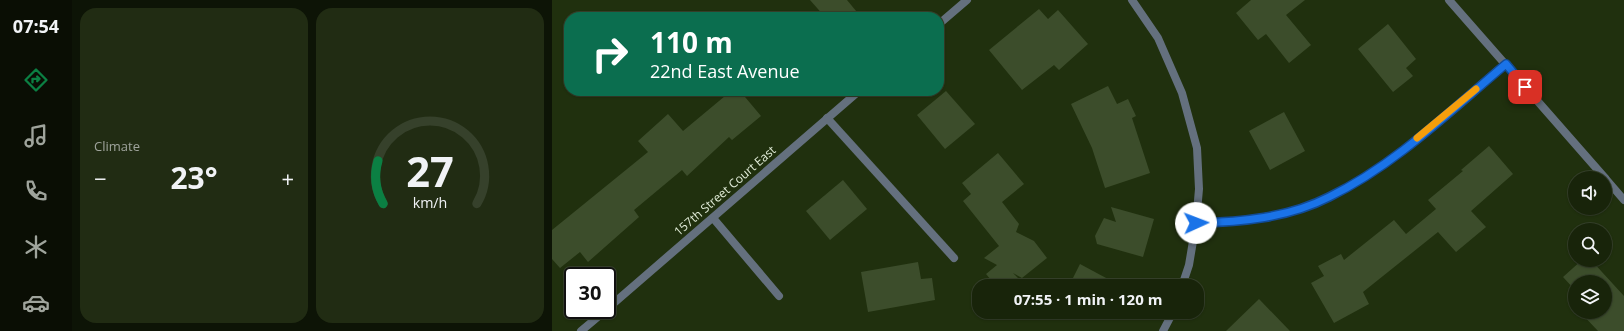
<!DOCTYPE html>
<html lang="en">
<head>
<meta charset="utf-8">
<style>
  :root { --surface:#18240a; --page:#212c13; --text:#f1f3f6; --muted:#9fa49c; --line:#36412b; --accent:#0b8043 }
  body { margin:0; font-family:"Open Sans",sans-serif; background:var(--page); color:var(--text); height:100vh; display:flex; flex-direction:column; font-size:15px; white-space:nowrap }
  * { box-sizing:border-box; margin:0 }
  p { font-size:13px; color:var(--muted) }
  .icon { flex:none; width:22px; height:22px; fill:none; stroke:currentColor; stroke-width:2; stroke-linecap:round; stroke-linejoin:round }
  .map { position:relative; flex:1; overflow:hidden }
  .sheet { display:flex; flex-direction:column; gap:8px; padding:8px; background:#0d1406; width:480px }
  .sheet>* { flex:none }
  .hud { position:absolute; left:12px; top:12px; width:380px; height:84px; border-radius:16px; box-shadow:0 1px 3px #0004,0 0 0 1px var(--line); background:#0b6e4f; color:#fff; overflow:hidden }
  .fabs { position:absolute; left:1016px; top:171px; display:grid; gap:8px }
  .fabs a { display:grid; place-items:center; width:44px; height:44px; border-radius:50%; background:var(--surface); box-shadow:0 1px 3px #0004,0 0 0 1px var(--line); font-size:20px }
  .speed { position:absolute; left:12px; top:267px; display:flex; gap:8px; font-size:20px; font-weight:700; text-align:center }
  .speed>* { display:grid; place-content:center; width:52px; height:52px; border-radius:50%; background:var(--surface); box-shadow:0 1px 3px #0004,0 0 0 1px var(--line); line-height:1 }
  .speed .limit { border:2px solid #111; border-radius:6px; background:#fff; color:#111 }
  .pin { position:absolute; display:grid; place-items:center; width:34px; height:34px; color:#fff; margin:-17px; border-radius:8px; box-shadow:0 2px 6px #0006 }
  .me { position:absolute; width:44px; margin:-22px; rotate:88deg; stroke-linejoin:round; filter:drop-shadow(0 0 3px #0008) }
  .turn { display:flex; align-items:center; gap:14px; height:84px; padding:0 20px; font-size:18px }
  .turn .icon { width:52px; height:52px; stroke-width:2.5 }
  .turn b { display:block; font-size:28px; line-height:34px }
  .big { font-size:30px; font-weight:700; line-height:1.1 }
  .sheet .card { flex:1; display:flex; flex-direction:column; justify-content:center; gap:6px; min-width:0; padding:0 14px; border-radius:16px; background:var(--page) }
  .sheet .dial { align-items:center; gap:0 }
  .dial svg { height:104px; overflow:visible; fill:none; stroke:var(--line); stroke-width:7; stroke-linecap:round; text-anchor:middle }
  .dial text { fill:var(--text); stroke:none }
  .heat { display:flex; justify-content:space-between; align-items:center; font-size:22px; direction:ltr }
  .sheet .tiles { flex:1; display:grid; gap:8px; grid-template-columns:repeat(2,1fr) }
  .trip { position:absolute; left:420px; top:279px; width:232px; height:40px; border-radius:16px; background:var(--surface); box-shadow:0 1px 3px #0004,0 0 0 1px var(--line); font-weight:700; line-height:40px; text-align:center }
  main { display:flex; flex:1; min-height:0 }
  .menu { display:flex; flex-direction:column; width:72px; justify-content:space-around; align-items:center; background:#0a0e04; color:var(--muted) }
  .menu .icon { width:28px; height:28px }
  .menu .active { color:var(--accent) }
  .menu b { font-size:18px; color:var(--text) }
  .map>svg:first-child { display:block }
  .building { fill:#3c4d2b }
  .lines { fill:none; stroke-linecap:round; stroke-linejoin:round }
  .service { stroke:#64707e; stroke-width:8 }
  .minor { stroke:#64707e; stroke-width:8 }
  .tertiary { stroke:#64707e; stroke-width:8 }
  .route-casing { stroke:#114b97; stroke-width:10 }
  .route { stroke:#1a73e8; stroke-width:7 }
  .slow { stroke:#f59e0b; stroke-width:7 }
  .labels { text-anchor:middle; stroke-width:4; stroke-linejoin:round; paint-order:stroke }
  .street-label { font-size:12px; fill:#e1ecd8; stroke:#20300e }
</style>
</head>
<body>
<main>
<nav class="menu">
<b>07:54</b>
<svg class="icon active" aria-label="directions" viewBox="0 0 24 24"><path d="M12 3l9 9-9 9-9-9zM9 14v-3h6M13 9l2 2-2 2"/></svg>
<svg class="icon" aria-label="music" viewBox="0 0 24 24"><path d="M9 18V5l10-2v13"/><circle cx="6" cy="18" r="3"/><circle cx="16" cy="16" r="3"/></svg>
<svg class="icon" aria-label="phone" viewBox="0 0 24 24"><path d="M5 4h4l2 5-3 2q2 4 5 5l2-3 5 2v4C11 20 4 13 5 4z"/></svg>
<svg class="icon" aria-label="climate" viewBox="0 0 24 24"><path d="M12 3v18M4 7l16 10M4 17L20 7"/></svg>
<svg class="icon" aria-label="car" viewBox="0 0 24 24"><path d="M5 17H2v-5l4-1 3-4h7l3 4 3 1v5h-3M9 17h6M6 11h13"/><circle cx="7" cy="17" r="2"/><circle cx="17" cy="17" r="2"/></svg>
</nav>
<section class="sheet">
<div class="tiles">
<div class="card"><p>Climate</p>
<div class="heat"><a>−</a><b class="big">23°</b><a>+</a></div>
</div>
<div class="card dial"><svg viewBox="0 0 100 80">
<path d="M14 69A42 42 0 1 1 86 69"/>
<path d="M14 69A42 42 0 0 1 10 36" stroke="#0b8043"/>
<text x="50" y="56" font-size="32" font-weight="700">27</text>
<text x="50" y="72" font-size="11">km/h</text>
</svg></div>
</div>
</section>
<div class="map">
<svg width="1072" height="331" viewBox="0 0 1072 331">
  <rect width="100%" height="100%" fill="#20300e"/>
  <!-- building -->
  <g class="building">
    <path d="M258 0H295L309 17H273Z"/>
    <path d="M699 0H753L734 15 759 45 737 63 714 34 706 40 684 13Z"/>
    <path d="M487 9 496 19 506 10 536 44 507 70 502 65 470 90 437 50Z"/>
    <path d="M836 24 864 59 854 68 861 76 841 92 806 49Z"/>
    <path d="M556 86 565 104 576 99 584 116 580 118 598 173 553 188 540 148 519 104Z"/>
    <path d="M179 91H188L209 116 180 140 177 137 135 176 130 170 82 210 87 217 36 262 28 252 8 268 0 259V230L96 152 86 141 116 114 131 131Z"/>
    <path d="M394 91 423 124 393 149 365 115Z"/>
    <path d="M732 112 753 151 718 170 697 131Z"/>
    <path d="M937 146 961 174 919 211 934 227 904 252 886 232 811 292 817 304 782 323 759 283 772 276 766 266 789 254 792 260 842 220 854 234 884 209 876 200 911 171 909 170Z"/>
    <path d="M446 153 472 184 450 202 467 224 464 232 482 241 495 258 470 278 461 273 474 286H444L434 274 445 265 432 258 447 246 411 201 419 194 410 183Z"/>
    <path d="M291 180 315 209 278 240 254 211Z"/>
    <path d="M559 207 602 219 591 257 545 244 543 236 552 218 564 222Z"/>
    <path d="M1030 260H1039L1072 296V331H1046L1028 312H1053V282H1023V290L1011 277Z"/>
    <path d="M366 262 369 279 380 278 383 300 316 312 309 272Z"/>
    <path d="M528 264 569 286H517Z"/>
    <path d="M707 299 738 331H674Z"/>
    <path d="M536 312H555L551 320Z"/>
  </g>
  <g class="lines">
    <!-- service -->
    <path class="service" d="M275 118 402 258"/>
    <!-- minor -->
    <g class="minor">
      <path d="M580 0 606 38 630 93 645 148 647 189 644 223"/>
      <path d="M387 24 415 0"/>
      <path d="M161 218 227 296"/>
      <path d="M630 286 637 265 644 223C689 222 736 217 777 197 843 165 898 111 953 64"/>
      <path d="M55 309 307 91"/>
      <path d="M29 331 54 310"/>
      <path d="M611 331 621 312"/>
    </g>
    <!-- tertiary -->
    <g class="tertiary">
      <path d="M897 0 1053 178"/>
      <path d="M1053 178 1072 200"/>
    </g>
  </g>
  <g class="lines">
    <defs>
      <path id="route" d="M644 223C689 222 736 218 777 197 843 165 898 111 954 64L973 87"/>
    </defs>
    <!-- route casing -->
    <use href="#route" class="route-casing"/>
    <!-- route -->
    <use href="#route" class="route"/>
    <!-- slow -->
    <path class="slow" d="M865 138 924 89"/>
  </g>
  <g class="labels">
    <!-- street labels -->
    <g class="street-label">
      <text transform="translate(173 191) rotate(-41)" y="4">157th Street Court East</text>
    </g>
  </g>
</svg>
<div class="fabs">
<a><svg class="icon" aria-label="sound" viewBox="0 0 24 24"><path d="M4 9h4l5-4v14l-5-4H4zM17 9q2 3 0 6"/></svg></a>
<a><svg class="icon" aria-label="search" viewBox="0 0 24 24"><circle cx="10" cy="10" r="6"/><path d="M15 15l6 6"/></svg></a>
<a><svg class="icon" aria-label="layers" viewBox="0 0 24 24"><path d="M12 4l9 5-9 5-9-5zM3 14l9 5 9-5"/></svg></a>
</div>
<div class="speed"><div class="limit">30</div></div>
<div class="pin" style="left:973px;top:87px;background:#d93025"><svg class="icon" aria-label="arrive" viewBox="0 0 24 24"><path d="M6 21V4h12l-3 4 3 4H6"/></svg></div>
<svg class="me" style="left:644px;top:223px" viewBox="-20 -20 40 40"><circle r="19" fill="#fff"/><path d="M0-13L10 11 0 6-10 11z" fill="#1a73e8"/></svg>
<div class="trip">07:55 · 1 min · 120 m</div>
<div class="hud">
<div class="turn"><svg class="icon" aria-label="right" viewBox="0 0 24 24"><path d="M7 20v-9h11M14 6l5 5-5 5"/></svg><div><b>110 m</b>22nd East Avenue</div></div>
</div>
</div>
</main>
</body>
</html>
